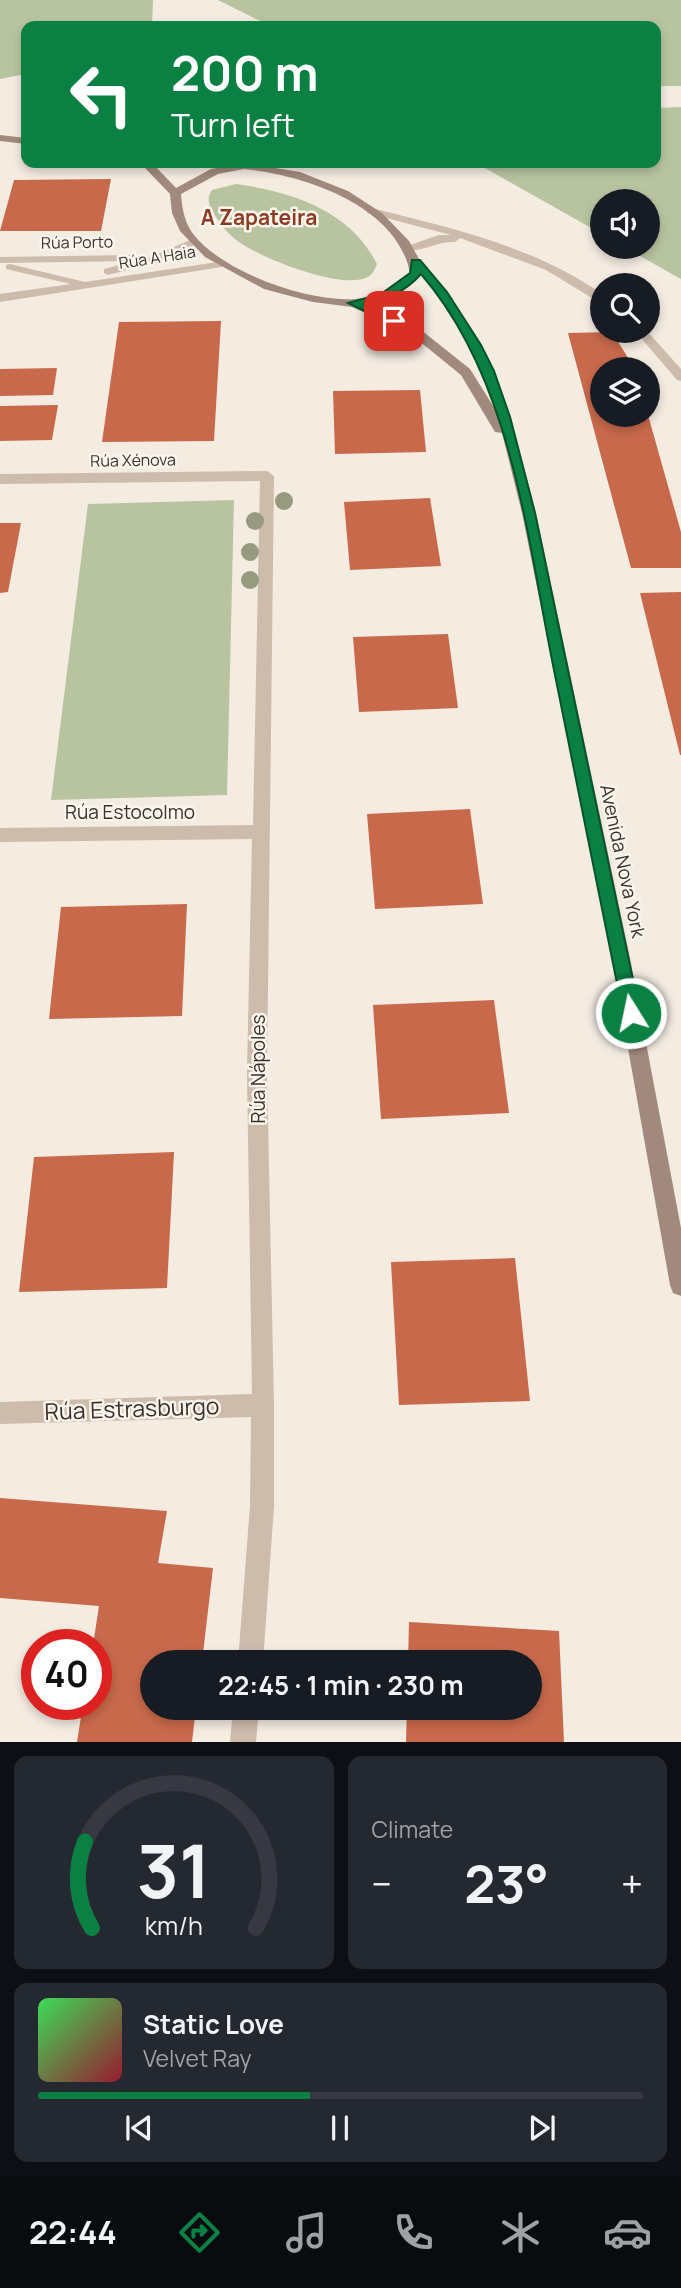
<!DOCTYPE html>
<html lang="en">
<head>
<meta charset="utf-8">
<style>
  :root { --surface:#171b24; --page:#242831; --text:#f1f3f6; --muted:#9ea1a6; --line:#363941; --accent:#0b8043 }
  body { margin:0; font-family:Manrope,sans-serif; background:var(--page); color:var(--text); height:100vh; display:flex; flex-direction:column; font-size:26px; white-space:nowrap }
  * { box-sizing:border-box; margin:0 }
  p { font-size:23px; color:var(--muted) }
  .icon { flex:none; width:38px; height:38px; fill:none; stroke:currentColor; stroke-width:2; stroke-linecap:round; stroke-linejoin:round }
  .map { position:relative; height:1742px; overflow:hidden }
  .side { display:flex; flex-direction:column; gap:14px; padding:14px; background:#0d0f14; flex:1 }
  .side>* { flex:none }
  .banner { position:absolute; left:21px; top:21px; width:640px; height:147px; border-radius:14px; box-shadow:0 4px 10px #0003; background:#0b8043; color:#fff; overflow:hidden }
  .tools { position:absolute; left:590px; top:189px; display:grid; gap:14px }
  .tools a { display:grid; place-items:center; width:70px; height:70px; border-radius:50%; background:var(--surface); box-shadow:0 4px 10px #0003; font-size:35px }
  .speed { position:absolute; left:21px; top:1629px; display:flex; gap:14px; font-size:35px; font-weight:700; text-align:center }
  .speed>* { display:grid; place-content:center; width:91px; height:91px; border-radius:50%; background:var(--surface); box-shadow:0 4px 10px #0003; line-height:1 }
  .speed .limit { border:10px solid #d22; background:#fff; color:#111 }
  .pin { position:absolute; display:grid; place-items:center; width:60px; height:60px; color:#fff; margin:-30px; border-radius:14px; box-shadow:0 4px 10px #0006 }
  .me { position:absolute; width:77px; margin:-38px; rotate:350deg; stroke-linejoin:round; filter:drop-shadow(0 0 5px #0008) }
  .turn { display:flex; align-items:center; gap:24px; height:147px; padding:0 35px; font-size:32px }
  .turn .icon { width:91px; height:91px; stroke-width:2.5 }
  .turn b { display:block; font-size:49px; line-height:60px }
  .big { font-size:52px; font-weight:700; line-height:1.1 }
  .side .widget { flex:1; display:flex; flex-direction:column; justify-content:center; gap:10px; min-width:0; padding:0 24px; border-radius:14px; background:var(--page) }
  .side .dial { align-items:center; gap:0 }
  .dial svg { height:182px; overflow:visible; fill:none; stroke:var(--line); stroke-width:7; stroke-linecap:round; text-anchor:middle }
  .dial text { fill:var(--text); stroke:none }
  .song { display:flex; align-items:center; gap:21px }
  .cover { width:84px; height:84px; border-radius:10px; background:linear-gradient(135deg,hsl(130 70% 55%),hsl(350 70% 35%)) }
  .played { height:7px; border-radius:4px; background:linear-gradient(90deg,var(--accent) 45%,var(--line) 45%) }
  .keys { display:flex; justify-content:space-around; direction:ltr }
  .heat { display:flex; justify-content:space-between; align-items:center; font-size:38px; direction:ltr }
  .side .tiles { flex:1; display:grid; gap:14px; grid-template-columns:1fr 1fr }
  .widget:last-child { grid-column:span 2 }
  .trip { position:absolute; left:140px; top:1650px; width:402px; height:70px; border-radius:35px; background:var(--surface); box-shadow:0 4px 10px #0003; font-weight:700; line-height:70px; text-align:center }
  .dock { display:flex; height:112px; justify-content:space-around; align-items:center; background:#090b0e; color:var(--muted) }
  .dock .icon { width:49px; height:49px }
  .dock .selected { color:var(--accent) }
  .dock b { font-size:32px; color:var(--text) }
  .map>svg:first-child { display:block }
  .green { fill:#b8c4a0 }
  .building { fill:#c8694b }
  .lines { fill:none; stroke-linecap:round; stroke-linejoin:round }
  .street { fill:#cdbbac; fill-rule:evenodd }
  .secondary { fill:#a18a7d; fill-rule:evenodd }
  .tree { fill:#969b7f }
  .route { fill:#0b8043; stroke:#07532c; stroke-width:2 }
  .labels { text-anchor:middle; stroke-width:5; stroke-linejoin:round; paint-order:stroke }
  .far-street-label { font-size:16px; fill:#3b302b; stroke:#fbf5ee }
  .street-label { font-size:19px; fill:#3b302b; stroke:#fbf5ee }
  .far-district-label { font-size:21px; font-weight:bold; fill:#8c3b22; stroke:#fbf5ee }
  .near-street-label { font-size:23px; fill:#3b302b; stroke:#fbf5ee }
</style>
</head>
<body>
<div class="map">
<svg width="681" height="1742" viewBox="0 0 681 1742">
  <rect width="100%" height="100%" fill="#f4ebe1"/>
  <!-- green -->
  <g class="green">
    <path d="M0 0H153L152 26H26V74L0 79Z"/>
    <path d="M218 0H681V86H656V26H270Z"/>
    <path d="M681 107V279L624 247H648V201H602V234L476 163H656V108Z"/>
    <path d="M236 184C292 192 350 210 377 264 375 269 373 274 368 277 342 291 257 257 235 239 227 233 220 223 214 214 209 206 206 199 212 190Z"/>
    <path d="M234 500 227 795 51 800 88 504Z"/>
  </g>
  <!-- building -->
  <g class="building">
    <path d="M111 179 101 231H0L14 180Z"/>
    <path d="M221 321 214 441 102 442 119 322Z"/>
    <path d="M612 332 635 369H602V415H648L681 532V568H631L568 333Z"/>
    <path d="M57 368 53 395 0 396V369Z"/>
    <path d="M420 390 426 452 335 454 333 391Z"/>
    <path d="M58 405 52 440 0 441V406Z"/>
    <path d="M430 498 441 566 350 570 344 502Z"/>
    <path d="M0 523H21L8 592 0 593Z"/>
    <path d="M681 592V755H680L640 593Z"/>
    <path d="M448 634 458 708 359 712 353 637Z"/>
    <path d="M470 809 483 904 375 909 367 814Z"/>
    <path d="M187 904 182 1016 49 1019 61 907Z"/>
    <path d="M494 1000 509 1113 381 1119 373 1005Z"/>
    <path d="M174 1152 167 1288 19 1292 34 1157Z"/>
    <path d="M515 1258 530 1401 399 1405 391 1262Z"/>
    <path d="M0 1498 167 1511 158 1563 213 1568 202 1662H152V1708H196L192 1742H77L83 1704H96V1645H93L99 1606 0 1598Z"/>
    <path d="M409 1622 559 1631 564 1742H406L407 1708H530V1662H408Z"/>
  </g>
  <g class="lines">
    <!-- street -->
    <g class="street">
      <path d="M371 208C452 228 533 246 602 294V304L546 270 460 238 455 242C437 241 423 252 407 250V246L439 235H451L367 213V209Z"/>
      <path d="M190 240 200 242 159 262 108 275 104 273V269L134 261 0 263V257L134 255 140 258 137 261 151 257Z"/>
      <path d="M224 261 230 264 228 266 0 302V294L71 284 6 269V265L10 264 85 282Z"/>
      <path d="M635 331H647L681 369V381L677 380Z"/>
      <path d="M267 471 274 476 267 1073 274 1405V1506L263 1662H238L250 1506 251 1417 0 1424V1402L252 1394 247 1073 252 839 0 842V828L253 825 260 481 0 484V474Z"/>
      <path d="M233 1708H259L256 1742H230Z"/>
    </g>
    <!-- secondary -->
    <g class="secondary">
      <path d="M0 135 26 138V144L0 141Z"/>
      <path d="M129 163 153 164 176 188 211 169 244 163 300 172 348 191 382 213 409 241 419 259 449 294 494 371 511 417 536 513 630 958 681 1228V1296L673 1293 670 1285 612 958 522 513 502 433 495 432 461 375 408 332 352 307 313 302 264 289 205 257 180 231 172 213 170 194 145 168ZM244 169C304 175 397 205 410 273 396 285 380 296 363 298 315 306 224 273 194 235 185 224 182 209 181 194L218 174ZM421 275C455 316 478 360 495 409L470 369 416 326 368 305 391 297Z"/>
    </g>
  </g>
  <!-- trees -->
  <g class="tree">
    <circle cx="284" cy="501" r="9"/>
    <circle cx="255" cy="521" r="9"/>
    <circle cx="250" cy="552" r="9"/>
    <circle cx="250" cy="580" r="9"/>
  </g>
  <!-- route -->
  <path class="route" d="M412 260H420L447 292 481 345 494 371 510 417 535 513 640 1013 637 1018 631 1021 625 1018 623 1013C600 898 577 784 554 670 527 538 512 379 421 274 405 292 388 299 365 304L398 319V324H391L348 303 381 294 410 273Z"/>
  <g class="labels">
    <!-- far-street labels -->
    <g class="far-street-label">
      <text transform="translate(77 242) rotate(-1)" y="6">Rúa Porto</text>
      <text transform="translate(157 257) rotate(-9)" y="6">Rúa A Haia</text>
      <text transform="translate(133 460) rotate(-1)" y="6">Rúa Xénova</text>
    </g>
    <!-- street labels -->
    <g class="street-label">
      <text x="130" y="819">Rúa Estocolmo</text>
      <text transform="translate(623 861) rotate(78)" y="7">Avenida Nova York</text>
      <text transform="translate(258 1069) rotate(-90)" y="7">Rúa Nápoles</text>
    </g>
    <!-- far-district labels -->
    <g class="far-district-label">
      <text x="259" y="225">A Zapateira</text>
    </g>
    <!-- near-street labels -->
    <g class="near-street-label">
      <text transform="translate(132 1409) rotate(-2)" y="8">Rúa Estrasburgo</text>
    </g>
  </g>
</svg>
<div class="tools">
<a><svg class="icon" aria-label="sound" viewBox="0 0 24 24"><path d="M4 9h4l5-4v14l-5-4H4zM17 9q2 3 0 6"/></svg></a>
<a><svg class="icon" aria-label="search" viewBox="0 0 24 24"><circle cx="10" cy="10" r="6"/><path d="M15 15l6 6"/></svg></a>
<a><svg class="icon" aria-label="layers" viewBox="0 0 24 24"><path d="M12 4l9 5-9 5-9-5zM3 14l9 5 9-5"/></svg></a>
</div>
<div class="speed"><div class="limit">40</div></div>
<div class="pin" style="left:394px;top:321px;background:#d93025"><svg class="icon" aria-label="arrive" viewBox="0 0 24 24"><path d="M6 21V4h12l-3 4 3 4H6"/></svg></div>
<svg class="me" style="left:631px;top:1013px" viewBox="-20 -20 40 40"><circle r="17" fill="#0b8043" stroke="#fff" stroke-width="3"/><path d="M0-11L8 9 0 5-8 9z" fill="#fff"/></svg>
<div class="trip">22:45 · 1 min · 230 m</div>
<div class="banner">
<div class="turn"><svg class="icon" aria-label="left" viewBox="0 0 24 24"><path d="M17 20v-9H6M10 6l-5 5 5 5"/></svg><div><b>200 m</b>Turn left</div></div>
</div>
</div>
<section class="side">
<div class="tiles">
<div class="widget dial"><svg viewBox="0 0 100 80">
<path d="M14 69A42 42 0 1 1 86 69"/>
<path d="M14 69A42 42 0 0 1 11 31" stroke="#0b8043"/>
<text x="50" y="56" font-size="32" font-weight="700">31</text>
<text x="50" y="72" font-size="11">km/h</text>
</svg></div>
<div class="widget"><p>Climate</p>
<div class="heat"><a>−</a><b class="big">23°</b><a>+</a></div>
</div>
<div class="widget">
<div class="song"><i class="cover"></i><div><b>Static Love</b><p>Velvet Ray</p></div></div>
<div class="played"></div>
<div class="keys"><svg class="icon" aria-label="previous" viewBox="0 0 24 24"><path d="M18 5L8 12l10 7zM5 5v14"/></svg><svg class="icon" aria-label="pause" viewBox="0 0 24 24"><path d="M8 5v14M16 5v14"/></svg><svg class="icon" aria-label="next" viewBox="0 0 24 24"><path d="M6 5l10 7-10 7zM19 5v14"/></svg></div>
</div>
</div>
</section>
<nav class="dock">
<b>22:44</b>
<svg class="icon selected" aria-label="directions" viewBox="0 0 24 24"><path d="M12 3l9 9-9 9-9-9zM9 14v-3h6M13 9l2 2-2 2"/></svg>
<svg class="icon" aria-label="music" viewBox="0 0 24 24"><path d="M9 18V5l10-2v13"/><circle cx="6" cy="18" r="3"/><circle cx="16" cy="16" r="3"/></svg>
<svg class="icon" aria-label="phone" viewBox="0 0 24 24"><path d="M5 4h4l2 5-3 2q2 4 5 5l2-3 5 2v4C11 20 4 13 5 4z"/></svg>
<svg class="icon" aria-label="climate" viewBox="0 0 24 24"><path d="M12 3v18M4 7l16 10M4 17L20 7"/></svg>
<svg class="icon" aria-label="car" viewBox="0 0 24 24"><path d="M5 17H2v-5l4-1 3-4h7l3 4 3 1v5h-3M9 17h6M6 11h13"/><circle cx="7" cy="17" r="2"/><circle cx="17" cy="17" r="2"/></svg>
</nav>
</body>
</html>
